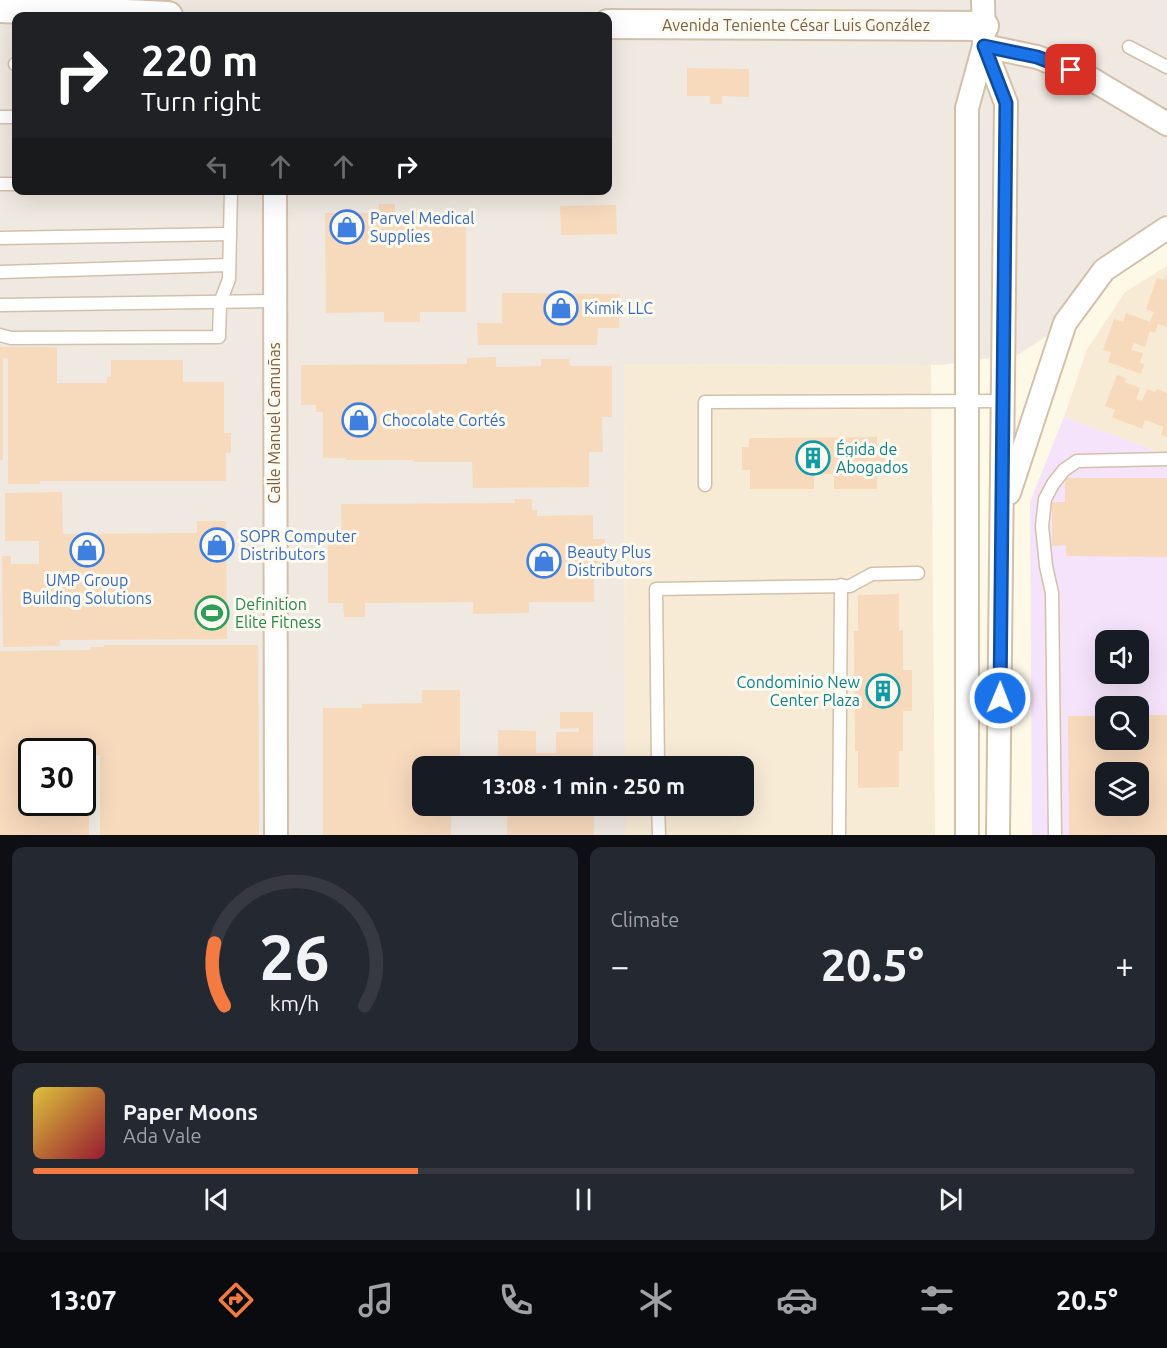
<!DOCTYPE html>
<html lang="en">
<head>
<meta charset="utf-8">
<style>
  :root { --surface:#171b24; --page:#242831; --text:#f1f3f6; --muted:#9ea1a6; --line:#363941; --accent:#f37b41 }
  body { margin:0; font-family:Ubuntu,sans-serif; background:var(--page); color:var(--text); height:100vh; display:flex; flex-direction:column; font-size:22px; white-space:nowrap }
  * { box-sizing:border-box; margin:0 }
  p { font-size:20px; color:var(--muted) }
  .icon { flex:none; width:33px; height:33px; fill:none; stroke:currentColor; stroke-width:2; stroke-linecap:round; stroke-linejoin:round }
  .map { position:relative; height:835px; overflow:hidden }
  .panel { display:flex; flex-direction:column; gap:12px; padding:12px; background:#0d0f14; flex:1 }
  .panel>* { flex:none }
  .guide { position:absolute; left:12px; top:12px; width:600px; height:183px; border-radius:12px; box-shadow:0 6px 24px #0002; background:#202124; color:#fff; overflow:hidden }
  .buttons { position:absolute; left:1095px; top:630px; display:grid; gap:12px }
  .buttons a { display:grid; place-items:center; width:54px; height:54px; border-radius:12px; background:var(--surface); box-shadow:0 6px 24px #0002; font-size:30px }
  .speed { position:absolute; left:18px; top:738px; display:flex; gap:12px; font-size:30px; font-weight:700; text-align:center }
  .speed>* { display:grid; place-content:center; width:78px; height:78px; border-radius:50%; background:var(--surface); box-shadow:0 6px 24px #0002; line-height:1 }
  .speed .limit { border:3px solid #111; border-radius:9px; background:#fff; color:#111 }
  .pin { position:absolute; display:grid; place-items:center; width:51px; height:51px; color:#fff; margin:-26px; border-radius:12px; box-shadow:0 3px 9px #0006 }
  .me { position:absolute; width:66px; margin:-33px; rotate:1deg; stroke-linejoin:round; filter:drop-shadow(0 0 4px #0008) }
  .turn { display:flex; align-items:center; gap:21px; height:126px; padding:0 30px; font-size:27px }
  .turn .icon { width:78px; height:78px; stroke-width:2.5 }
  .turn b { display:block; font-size:42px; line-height:51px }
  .lanes { display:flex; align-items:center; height:57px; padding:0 30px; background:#0003; justify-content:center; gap:30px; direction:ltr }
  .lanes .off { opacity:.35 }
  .big { font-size:45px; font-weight:600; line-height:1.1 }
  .panel .widget { flex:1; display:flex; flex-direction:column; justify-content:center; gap:9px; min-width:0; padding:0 21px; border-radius:12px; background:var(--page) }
  .panel .dial { align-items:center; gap:0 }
  .dial svg { height:156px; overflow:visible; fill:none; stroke:var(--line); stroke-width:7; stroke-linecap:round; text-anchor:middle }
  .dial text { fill:var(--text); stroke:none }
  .song { display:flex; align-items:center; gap:18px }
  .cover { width:72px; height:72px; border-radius:9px; background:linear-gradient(135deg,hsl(50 70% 55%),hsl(350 70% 35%)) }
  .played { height:6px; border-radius:3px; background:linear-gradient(90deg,var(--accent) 35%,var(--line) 35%) }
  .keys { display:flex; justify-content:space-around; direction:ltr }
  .heat { display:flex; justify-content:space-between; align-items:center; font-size:33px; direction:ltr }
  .panel .tiles { flex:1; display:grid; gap:12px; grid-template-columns:1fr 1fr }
  .widget:last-child { grid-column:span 2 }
  .trip { position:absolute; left:412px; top:756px; width:342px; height:60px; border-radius:12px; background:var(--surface); box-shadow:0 6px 24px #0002; font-weight:600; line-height:60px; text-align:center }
  .tabs { display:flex; height:96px; justify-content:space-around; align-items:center; background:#090b0e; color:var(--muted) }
  .tabs .icon { width:42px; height:42px }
  .tabs .on { color:var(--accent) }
  .tabs b { font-size:27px; color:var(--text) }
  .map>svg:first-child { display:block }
  .residential { fill:#f7ebd5 }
  .industrial { fill:#efe9e1; fill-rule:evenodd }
  .education { fill:#f5e3fb; fill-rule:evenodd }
  .building { fill:#f7d9bc; fill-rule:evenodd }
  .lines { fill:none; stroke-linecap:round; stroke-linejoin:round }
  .service-casing { stroke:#d2c0ab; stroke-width:15 }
  .minor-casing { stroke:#d2c0ab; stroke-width:26 }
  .tertiary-casing { stroke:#d2c0ab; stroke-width:32 }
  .service { stroke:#fff; stroke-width:12 }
  .minor { stroke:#fff; stroke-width:22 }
  .tertiary { stroke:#fff; stroke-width:28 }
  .route-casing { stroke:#114b97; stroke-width:15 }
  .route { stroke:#1a73e8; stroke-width:10 }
  .labels { text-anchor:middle; stroke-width:6; stroke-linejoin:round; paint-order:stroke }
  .street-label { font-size:16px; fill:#7b6048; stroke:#fffaef }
  .shop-label { font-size:16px; fill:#366cbe; stroke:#fffaef; text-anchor:start }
  .culture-label { font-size:16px; fill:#0d838f; stroke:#fffaef; text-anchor:start }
  .leisure-label { font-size:16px; fill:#27864d; stroke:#fffaef; text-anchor:start }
</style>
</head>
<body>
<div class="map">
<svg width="1167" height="835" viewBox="0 0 1167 835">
  <rect width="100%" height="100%" fill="#fef8e7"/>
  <!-- residential -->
  <g class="residential">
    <path d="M1167 266V455L1064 417 1087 349 1125 292Z"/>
    <path d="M624 364 931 365 935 835H625V806H744V766H625Z"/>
  </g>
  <!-- industrial -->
  <path class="industrial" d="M0 0H1167V213L1095 260 1047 336 1019 354 941 365 624 364 625 766H423V806H625V835H0ZM16 16H608V190H16ZM32 752H82V802H32Z"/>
  <!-- education -->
  <path class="education" d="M1064 417 1167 455V835H1032L1030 502ZM1106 640H1138V674H1106ZM1106 706H1138V740H1106ZM1106 772H1138V806H1106Z"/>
  <!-- building -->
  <g class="building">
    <path d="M687 68 749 69V97L722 96V104H710V96H687Z"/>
    <path d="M379 204H395V213H466V312H420V322H384V312L326 313 325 213H379Z"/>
    <path d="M616 205 617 234 561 235 560 206Z"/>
    <path d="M1167 274V327L1158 324 1155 333 1150 331 1145 347 1134 343 1131 350 1143 353 1140 363 1144 364 1141 374 1108 362 1111 352 1103 350 1114 319 1123 322 1126 313 1150 322 1154 312 1146 309 1157 278 1165 280Z"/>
    <path d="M502 293 620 294 619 328H598L597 345H478L477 323H502Z"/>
    <path d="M0 347H57V383H107V377H111V360H183V382H224V433H231V453H226V481H40V484H8V358H3V460H0Z"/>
    <path d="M496 357V367L541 366V359H569L570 366H612V417H602L603 452H589V487L473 488 472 462H413V460H346V458H323V412H316V405H301V365L467 364V358Z"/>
    <path d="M1117 375 1126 378 1125 382 1140 388 1136 399 1142 401 1147 389 1155 392 1157 389 1167 393V437L1161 435 1164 427 1145 420 1142 429 1112 417 1115 410 1105 406Z"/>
    <path d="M877 437V447H885V469H877V489H834V474H814V489H750V470H742V447H749V438Z"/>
    <path d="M1065 478H1167V557L1066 556V545L1052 546V502H1065Z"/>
    <path d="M62 492 63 534 197 533V521H226L227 639 60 640V646L3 647 2 556H11V564H39V541H5V493Z"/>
    <path d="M515 499H532V510H537V516L593 515V539H605V575L594 576V602H529V613L473 614V602L365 603V617H344L343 603H328V543H342L341 504 515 503Z"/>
    <path d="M899 594V631L903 630V670H912V711H903V751H899V787L858 788V751H855L854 631H858V595Z"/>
    <path d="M104 645H258L259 835H100V755L89 756V835H0V651L90 650V647H104ZM32 752H82V802H32Z"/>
    <path d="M422 690H460V766H423V806H451V835H323V708H362V704L422 703Z"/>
    <path d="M560 712H593V766H498V730L536 731V753H556V732H579V728L560 729Z"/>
    <path d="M1138 715H1167V835H1069L1068 716H1106V740H1138ZM1106 772H1138V806H1106Z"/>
    <rect x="507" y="806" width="87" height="29"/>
  </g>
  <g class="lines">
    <defs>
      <g id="service">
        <path d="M1129 47 1167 67"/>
        <path d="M15 64H16"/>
        <path d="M0 117H16"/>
        <path d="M0 184H16"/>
        <path d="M0 238 230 234"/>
        <path d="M0 272 229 265"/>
        <path d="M0 305 274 301"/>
        <path d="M0 335 11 338 219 337 220 303 229 279 231 190"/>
        <path d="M705 485V402L1003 401"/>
        <path d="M658 766 656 589 850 586 872 574 918 573"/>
        <path d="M658 806 659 835"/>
        <path d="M839 835 841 585"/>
        <path d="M1055 835 1052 593 1046 566 1042 526 1045 499 1053 484 1064 470 1077 461 1167 459"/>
      </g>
      <g id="minor">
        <path d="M984 46 1006 103 998 835"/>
        <path d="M984 46 1037 57 1088 77 1167 124"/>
        <path d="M275 190 276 835"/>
        <path d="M1009 493 1065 323 1104 270 1167 228"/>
        <path d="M967 835V108L984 46 983 0"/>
      </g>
      <g id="tertiary">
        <path d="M0 8 168 16"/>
        <path d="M608 24 984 26"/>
      </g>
    </defs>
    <!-- service casing -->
    <use href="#service" class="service-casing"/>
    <!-- minor casing -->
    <use href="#minor" class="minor-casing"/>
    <!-- tertiary casing -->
    <use href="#tertiary" class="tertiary-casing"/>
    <!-- service -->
    <use href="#service" class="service"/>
    <!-- minor -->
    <use href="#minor" class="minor"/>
    <!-- tertiary -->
    <use href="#tertiary" class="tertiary"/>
  </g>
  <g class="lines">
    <defs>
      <path id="route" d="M1000 698 1006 103 984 46 1037 57 1071 70"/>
    </defs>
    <!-- route casing -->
    <use href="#route" class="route-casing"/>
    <!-- route -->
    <use href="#route" class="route"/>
  </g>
  <!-- icons -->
  <defs>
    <symbol id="shop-ring" viewBox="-11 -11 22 22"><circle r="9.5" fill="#fffaef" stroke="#3f7fe0" stroke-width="1.5"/><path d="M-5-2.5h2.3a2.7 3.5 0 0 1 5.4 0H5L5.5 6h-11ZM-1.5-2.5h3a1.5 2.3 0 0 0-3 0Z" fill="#3f7fe0"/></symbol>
    <symbol id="building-ring" viewBox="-11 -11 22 22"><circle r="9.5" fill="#fffaef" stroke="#0f9aa8" stroke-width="1.5"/><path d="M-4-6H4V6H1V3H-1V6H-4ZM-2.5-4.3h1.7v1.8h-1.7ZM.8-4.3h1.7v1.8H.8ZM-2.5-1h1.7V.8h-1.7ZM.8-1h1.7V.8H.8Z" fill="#0f9aa8"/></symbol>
    <symbol id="stadium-ring" viewBox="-11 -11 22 22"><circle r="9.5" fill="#fffaef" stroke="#2e9e5b" stroke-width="1.5"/><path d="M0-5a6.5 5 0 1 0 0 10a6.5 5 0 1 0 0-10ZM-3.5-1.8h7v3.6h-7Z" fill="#2e9e5b"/></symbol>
  </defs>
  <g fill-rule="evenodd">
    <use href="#shop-ring" x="328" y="208" width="38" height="38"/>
    <use href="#shop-ring" x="542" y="289" width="38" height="38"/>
    <use href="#shop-ring" x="340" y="401" width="38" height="38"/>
    <use href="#building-ring" x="794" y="439" width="38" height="38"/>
    <use href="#shop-ring" x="198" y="526" width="38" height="38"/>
    <use href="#shop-ring" x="68" y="531" width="38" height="38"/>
    <use href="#shop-ring" x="525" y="542" width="38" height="38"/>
    <use href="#stadium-ring" x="193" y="594" width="38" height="38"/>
    <use href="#building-ring" x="864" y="672" width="38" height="38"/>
  </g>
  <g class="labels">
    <!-- street labels -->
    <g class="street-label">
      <text x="796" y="31">Avenida Teniente César Luis González</text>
      <text transform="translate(274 423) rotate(-90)" y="6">Calle Manuel Camuñas</text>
    </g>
    <!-- shop labels -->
    <g class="shop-label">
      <text x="370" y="224">Parvel Medical<tspan x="370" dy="18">Supplies</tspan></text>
      <text x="584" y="314">Kimik LLC</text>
      <text x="382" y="426">Chocolate Cortés</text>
      <text x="240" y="542">SOPR Computer<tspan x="240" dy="18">Distributors</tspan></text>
      <text x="567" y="558">Beauty Plus<tspan x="567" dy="18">Distributors</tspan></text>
      <text x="87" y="586" text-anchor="middle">UMP Group<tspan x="87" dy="18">Building Solutions</tspan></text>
    </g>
    <!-- culture labels -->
    <g class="culture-label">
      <text x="836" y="455">Égida de<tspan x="836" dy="18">Abogados</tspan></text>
      <text x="860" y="688" text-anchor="end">Condominio New<tspan x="860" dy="18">Center Plaza</tspan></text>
    </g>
    <!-- leisure labels -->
    <g class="leisure-label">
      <text x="235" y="610">Definition<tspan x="235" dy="18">Elite Fitness</tspan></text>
    </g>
  </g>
</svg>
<div class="buttons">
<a><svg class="icon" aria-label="sound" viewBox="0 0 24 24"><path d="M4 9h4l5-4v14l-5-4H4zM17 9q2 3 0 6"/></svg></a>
<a><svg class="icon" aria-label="search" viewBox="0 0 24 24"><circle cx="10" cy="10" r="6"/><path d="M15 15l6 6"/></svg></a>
<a><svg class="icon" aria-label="layers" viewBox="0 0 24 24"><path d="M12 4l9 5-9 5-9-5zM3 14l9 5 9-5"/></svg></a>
</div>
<div class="speed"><div class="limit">30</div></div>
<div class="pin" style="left:1071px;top:70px;background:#d93025"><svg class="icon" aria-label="arrive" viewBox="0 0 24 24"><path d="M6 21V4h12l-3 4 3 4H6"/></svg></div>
<svg class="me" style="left:1000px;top:698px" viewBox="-20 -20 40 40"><circle r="17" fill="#1a73e8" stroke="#fff" stroke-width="3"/><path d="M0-11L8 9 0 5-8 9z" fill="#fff"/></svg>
<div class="trip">13:08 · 1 min · 250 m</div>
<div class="guide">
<div class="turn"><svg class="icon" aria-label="right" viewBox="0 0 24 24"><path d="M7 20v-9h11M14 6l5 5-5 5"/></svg><div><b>220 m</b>Turn right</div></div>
<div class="lanes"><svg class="icon off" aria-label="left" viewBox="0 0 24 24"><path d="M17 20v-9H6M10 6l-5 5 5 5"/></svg><svg class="icon off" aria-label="ahead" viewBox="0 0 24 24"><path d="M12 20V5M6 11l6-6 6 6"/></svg><svg class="icon off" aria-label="ahead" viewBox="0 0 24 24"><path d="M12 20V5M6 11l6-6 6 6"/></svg><svg class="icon" aria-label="right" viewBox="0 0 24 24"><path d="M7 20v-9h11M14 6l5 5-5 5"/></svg></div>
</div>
</div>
<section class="panel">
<div class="tiles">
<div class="widget dial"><svg viewBox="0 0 100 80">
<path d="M14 69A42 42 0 1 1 86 69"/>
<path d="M14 69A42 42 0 0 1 9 37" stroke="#f37b41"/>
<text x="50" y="56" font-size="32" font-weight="700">26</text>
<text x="50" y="72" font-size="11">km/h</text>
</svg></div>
<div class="widget"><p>Climate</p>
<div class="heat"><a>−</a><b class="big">20.5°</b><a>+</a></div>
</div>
<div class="widget">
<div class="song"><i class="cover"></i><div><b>Paper Moons</b><p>Ada Vale</p></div></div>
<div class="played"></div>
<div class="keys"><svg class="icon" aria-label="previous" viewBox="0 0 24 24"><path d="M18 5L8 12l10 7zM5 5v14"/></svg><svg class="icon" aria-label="pause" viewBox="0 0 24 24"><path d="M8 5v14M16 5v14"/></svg><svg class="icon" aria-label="next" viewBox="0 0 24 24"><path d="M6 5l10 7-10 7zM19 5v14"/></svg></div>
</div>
</div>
</section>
<nav class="tabs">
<b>13:07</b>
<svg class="icon on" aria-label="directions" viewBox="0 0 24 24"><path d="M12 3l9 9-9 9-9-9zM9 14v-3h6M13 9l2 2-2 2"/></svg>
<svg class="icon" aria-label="music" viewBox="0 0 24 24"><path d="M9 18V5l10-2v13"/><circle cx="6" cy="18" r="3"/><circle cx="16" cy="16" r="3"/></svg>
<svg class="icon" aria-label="phone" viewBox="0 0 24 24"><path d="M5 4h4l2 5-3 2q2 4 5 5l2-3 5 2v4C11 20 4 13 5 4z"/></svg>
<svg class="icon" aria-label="climate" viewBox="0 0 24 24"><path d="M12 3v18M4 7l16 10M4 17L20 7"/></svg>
<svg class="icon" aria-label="car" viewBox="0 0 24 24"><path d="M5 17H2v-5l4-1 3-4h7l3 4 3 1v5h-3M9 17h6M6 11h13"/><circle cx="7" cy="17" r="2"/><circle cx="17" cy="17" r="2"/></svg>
<svg class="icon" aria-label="filters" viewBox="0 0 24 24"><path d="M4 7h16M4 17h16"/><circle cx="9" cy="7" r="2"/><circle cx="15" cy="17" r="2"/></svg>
<b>20.5°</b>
</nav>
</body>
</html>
